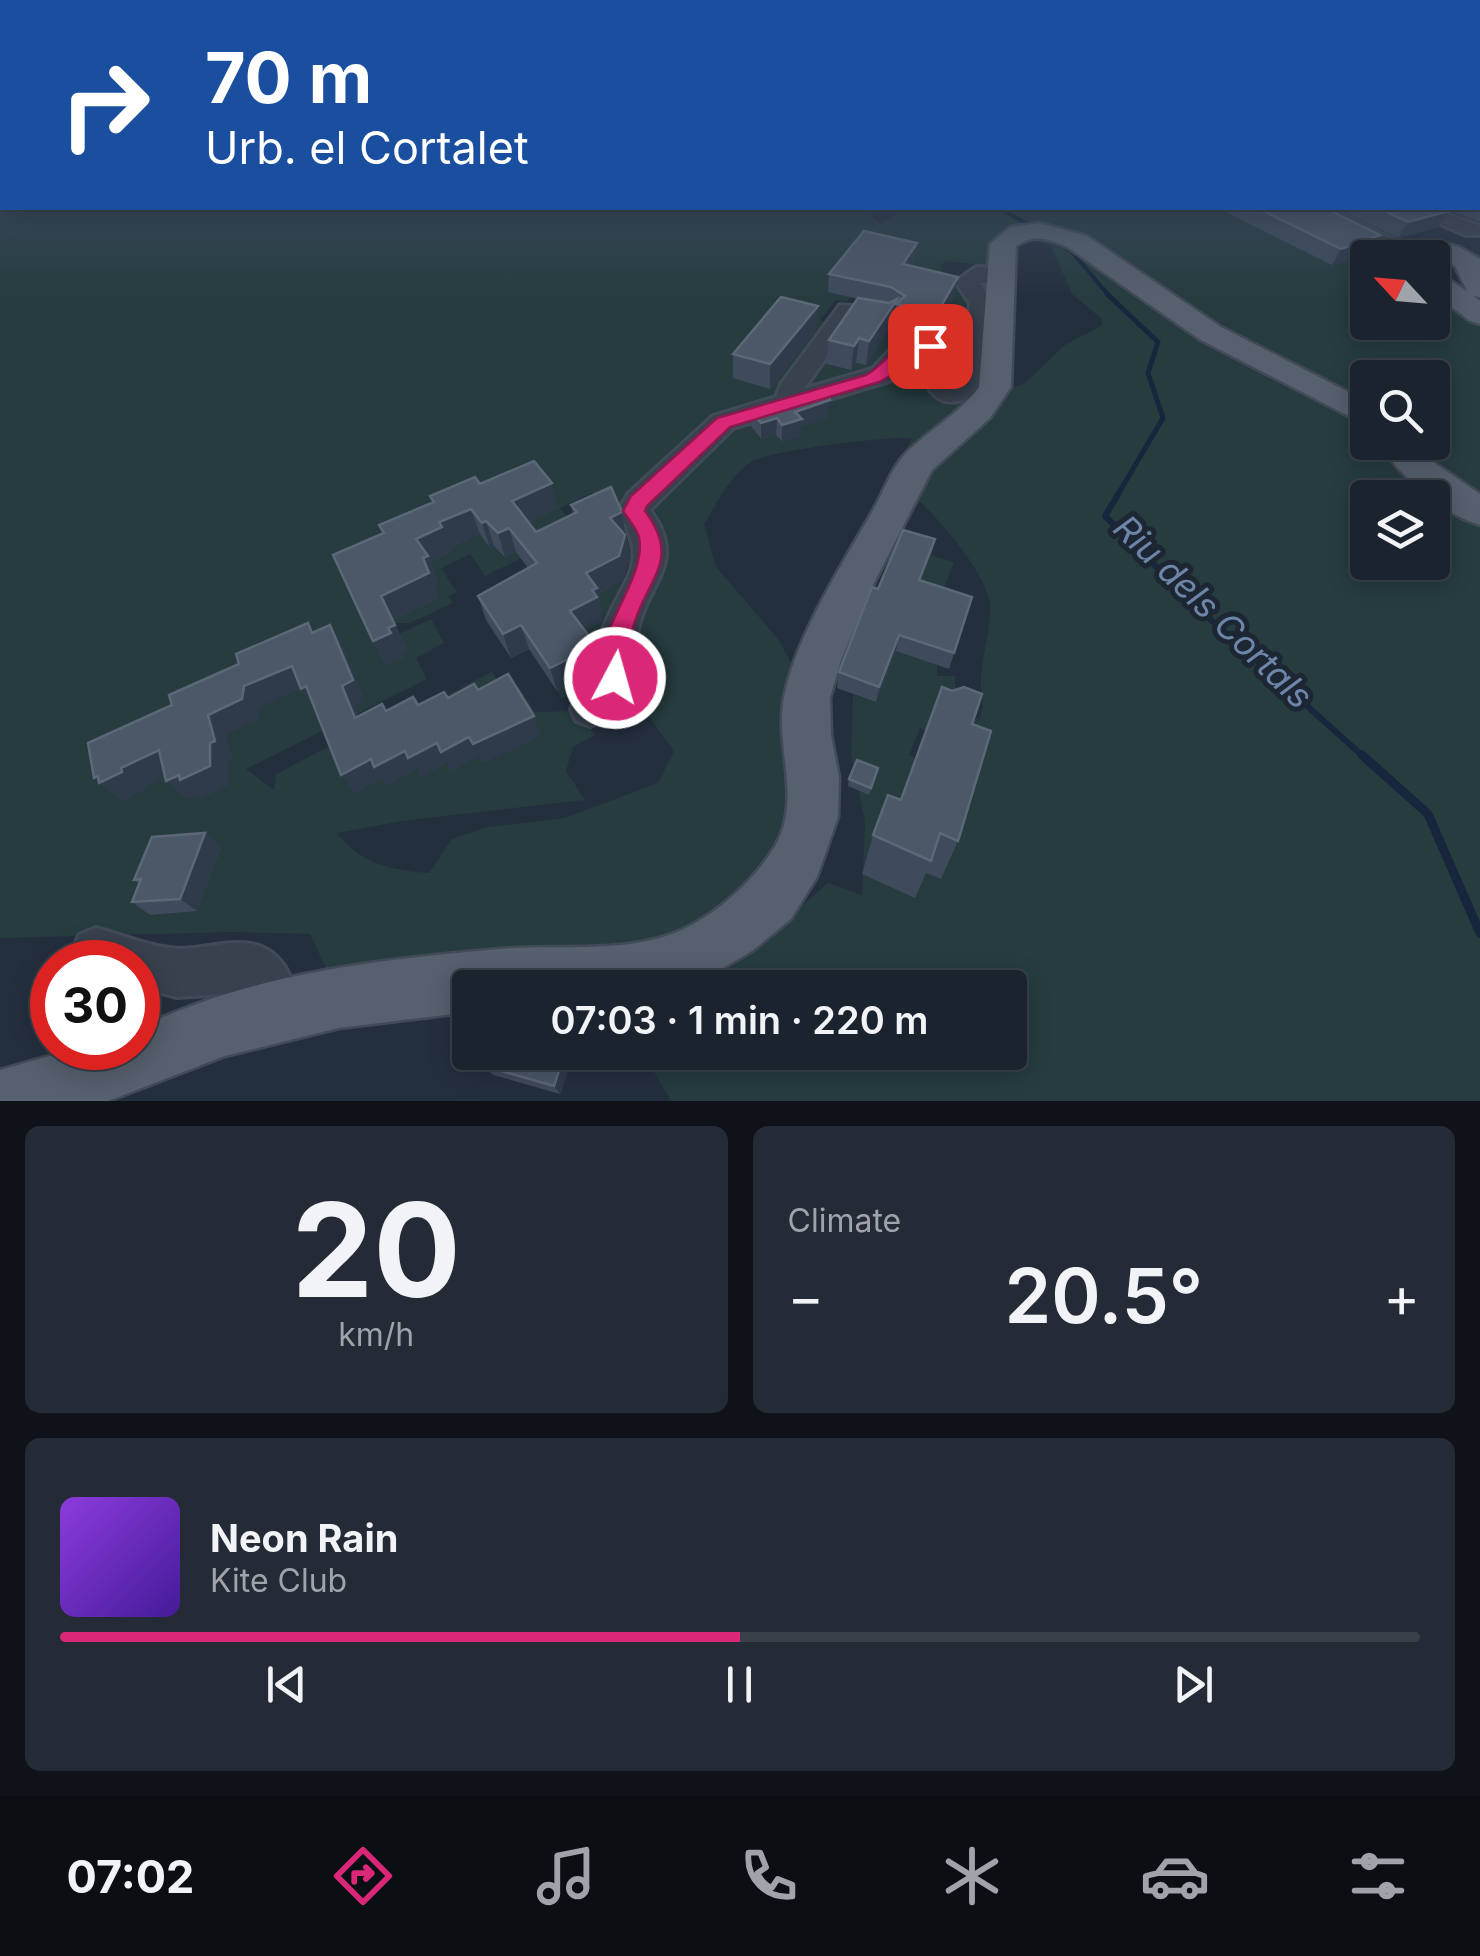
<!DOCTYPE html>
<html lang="en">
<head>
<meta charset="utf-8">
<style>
  :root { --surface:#1b232e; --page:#242b36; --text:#f1f3f6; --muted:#a0a4aa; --line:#39404a; --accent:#db2777 }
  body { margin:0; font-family:Inter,sans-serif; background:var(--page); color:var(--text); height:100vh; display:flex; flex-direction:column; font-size:38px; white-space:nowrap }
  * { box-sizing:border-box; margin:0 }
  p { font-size:32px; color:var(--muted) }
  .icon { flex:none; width:55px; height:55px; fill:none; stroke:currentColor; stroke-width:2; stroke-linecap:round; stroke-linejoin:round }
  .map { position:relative; height:1101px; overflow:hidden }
  .drawer { display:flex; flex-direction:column; gap:25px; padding:25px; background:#0f1319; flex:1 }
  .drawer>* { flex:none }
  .banner { position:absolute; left:0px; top:0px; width:1480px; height:210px; box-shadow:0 5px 25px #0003,0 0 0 2px var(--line); background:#1a4fa0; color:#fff; overflow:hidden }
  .needle { width:65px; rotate:296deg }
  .fabs { position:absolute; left:1350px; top:240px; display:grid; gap:20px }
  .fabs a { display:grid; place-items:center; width:100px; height:100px; border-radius:10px; background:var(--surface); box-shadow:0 5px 25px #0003,0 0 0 2px var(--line); font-size:50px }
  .speed { position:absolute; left:30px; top:940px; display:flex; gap:20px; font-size:50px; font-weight:700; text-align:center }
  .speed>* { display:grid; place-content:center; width:130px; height:130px; border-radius:50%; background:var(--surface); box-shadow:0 5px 25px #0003,0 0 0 2px var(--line); line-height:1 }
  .speed .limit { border:15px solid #d22; background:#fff; color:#111 }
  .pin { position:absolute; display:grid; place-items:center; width:85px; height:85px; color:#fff; margin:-42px; border-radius:20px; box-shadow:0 5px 15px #0006 }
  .me { position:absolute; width:110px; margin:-55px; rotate:6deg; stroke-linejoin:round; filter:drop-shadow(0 0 8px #0008) }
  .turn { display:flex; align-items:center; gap:35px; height:210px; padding:0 40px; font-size:45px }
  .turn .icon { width:130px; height:130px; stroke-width:2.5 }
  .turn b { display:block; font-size:70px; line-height:85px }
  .big { font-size:75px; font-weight:600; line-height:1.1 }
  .drawer .tile { flex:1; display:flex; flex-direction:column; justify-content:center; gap:15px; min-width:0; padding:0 35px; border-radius:15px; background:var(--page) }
  .drawer .dial { align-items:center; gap:0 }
  .dial b { font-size:130px; line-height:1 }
  .song { display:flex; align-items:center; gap:30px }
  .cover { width:120px; height:120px; border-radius:15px; background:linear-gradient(135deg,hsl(270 70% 55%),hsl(260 70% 35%)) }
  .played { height:10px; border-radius:5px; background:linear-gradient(90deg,var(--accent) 50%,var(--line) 50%) }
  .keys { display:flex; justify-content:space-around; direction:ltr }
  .heat { display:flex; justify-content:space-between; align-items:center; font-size:55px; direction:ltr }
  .drawer .tiles { flex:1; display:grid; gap:25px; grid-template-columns:1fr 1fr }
  .tile:last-child { grid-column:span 2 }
  .trip { position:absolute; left:452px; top:970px; width:575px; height:100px; border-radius:10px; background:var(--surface); box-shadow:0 5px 25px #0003,0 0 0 2px var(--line); font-weight:600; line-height:100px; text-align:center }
  .tab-bar { display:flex; height:160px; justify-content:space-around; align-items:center; background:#0b0e12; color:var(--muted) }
  .tab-bar .icon { width:70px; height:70px }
  .tab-bar .selected { color:var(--accent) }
  .tab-bar b { font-size:45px; color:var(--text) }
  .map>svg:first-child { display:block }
  .green { fill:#263c3f; fill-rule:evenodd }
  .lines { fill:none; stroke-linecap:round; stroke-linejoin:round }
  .stream-far3 { stroke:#17263c; stroke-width:4 }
  .stream-far2 { stroke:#17263c; stroke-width:5 }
  .stream-far1 { stroke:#17263c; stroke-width:6 }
  .stream { stroke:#17263c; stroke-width:9 }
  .minor-casing { stroke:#414a57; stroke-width:6 }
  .major-casing { stroke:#414a57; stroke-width:5 }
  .minor { fill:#38414e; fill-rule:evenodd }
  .major { fill:#56606e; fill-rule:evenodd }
  .wall { fill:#3f4b5c }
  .shaded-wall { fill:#2f3b4b }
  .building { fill:#4b5868; stroke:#5c6777; stroke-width:2.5 }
  .route { fill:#db2777; stroke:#8e194d; stroke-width:2.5 }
  .labels { text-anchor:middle; stroke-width:10; stroke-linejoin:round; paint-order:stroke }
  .water-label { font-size:35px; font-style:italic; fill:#6d86a8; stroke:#1d2633 }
</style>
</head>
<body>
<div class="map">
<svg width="1480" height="1101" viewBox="0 0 1480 1101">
  <rect width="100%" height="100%" fill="#242f3e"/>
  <!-- green -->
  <g class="green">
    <path d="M0 144 2 208H873L870 214 880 224 905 208H1247L1367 265 1368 322H1432L1433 290 1480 323V506L1410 443 1432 442V378H1368L1367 409 1229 337 1087 238 1033 221 1005 227 994 241V266L946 261 941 265 944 280 968 294 964 364 961 353C920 331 904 329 879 369L821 385 810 384 822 363 850 370 856 363 866 365 889 330V321L895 311 883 254 847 302 836 300 820 320 828 323 772 401 735 407 716 415 617 511 608 496 591 493 560 508 571 520 550 544 485 576 470 554 441 568 457 592 448 596 453 603 410 623H392L397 635 431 619 444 643 416 658 427 679 246 769 274 790 276 774 415 702 419 709 492 672 498 682 519 687 535 712 578 711 595 735 573 747 566 771 585 800 402 821 337 833C361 865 392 870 429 873L452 839 488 827 565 818 658 783 674 751 639 703 642 686 627 654 664 534 657 514 649 510 732 426 893 377 911 353 933 352 973 397 901 470 876 502 912 439C893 435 767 451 751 462 730 476 717 503 704 524L716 567 778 639 796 672 791 828 723 916 668 938 579 951 327 970 310 934 232 932 0 938Z"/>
    <path d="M1036 236 1056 238 1367 426 1368 442 1386 443 1480 518V1101H671L643 1053 1010 1052V988L698 987 726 972 828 883 862 895 865 821 851 755 853 694 876 702 930 555 954 562 937 606V676H955V710L980 720C986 703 979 692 981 675 983 652 991 628 990 606 989 575 935 513 911 494 938 454 995 428 1013 387L1024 384 1065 345 1101 326 1102 319 1072 294 1051 246 1031 239ZM1368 498H1432V562H1368ZM920 728 938 735 940 879 924 872 888 840 917 759 909 755Z"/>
    <path d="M636 532 643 547 613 635 591 646 605 665 599 680 562 699 557 691 594 674 591 669 598 665 570 639 601 613 516 592 506 579 532 568 615 585 633 575 620 540Z"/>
  </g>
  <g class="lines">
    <!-- stream-far3 -->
    <g class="stream-far3">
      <path d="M998 208 1037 229"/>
      <path d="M1051 238 1072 252 1110 297"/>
    </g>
    <!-- stream-far2 -->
    <path class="stream-far2" d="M1107 294 1158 342 1148 373 1163 418 1117 496"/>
    <!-- stream-far1 -->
    <path class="stream-far1" d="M1119 493 1105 516 1199 609 1365 758"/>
    <!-- stream -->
    <path class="stream" d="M1362 755 1428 814 1480 933"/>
    <defs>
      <g id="minor">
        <path d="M1306 208H1329L1420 253 1417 258C1383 258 1330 233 1306 208Z"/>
        <path d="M1403 208H1430L1480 226V235H1466Z"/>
        <path d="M976 267 1002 268 1013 275 1002 282 979 283 994 303 987 377 975 397C958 402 942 407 930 390L938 360 927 353H915L890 381 733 428 650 510C689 564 646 582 637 634 633 661 634 685 621 710L590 726 576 721 571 709 576 697 593 689C600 669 597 646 604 627 624 575 651 566 618 511L628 494 713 416 776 397 781 384 840 305 886 309 898 316 886 323 854 318 804 389 872 369 898 342 913 338 946 343 963 358 970 303 955 282Z"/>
        <path d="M96 928C122 935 153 948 180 949 203 949 228 940 251 944 292 952 302 998 289 1032L271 1039 253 1032 246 1014V997L241 993 177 997 138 987V962H77L72 952 79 935Z"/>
      </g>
      <g id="major">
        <path d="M1039 223 1087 236 1221 327 1368 402V426L1199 339 1069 248C1051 239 1033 233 1016 246L1011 387 990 418 932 470 873 585 841 660 830 698 831 735 839 777 838 817 817 877 791 919 752 951 689 988H470V1012L339 1028 225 1056 108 1101H0V1070L78 1048H138V1027C166 1016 194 1004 223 995 311 967 408 957 500 949 554 944 614 953 666 936 709 922 752 884 775 846 803 798 774 747 784 697 797 633 844 562 876 505 885 488 893 466 906 453 930 429 959 414 979 387L990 244 1010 227Z"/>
        <path d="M1433 241 1459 247 1480 259V297L1473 296 1480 301V324L1470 321 1432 292V270L1467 291 1455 266 1433 257 1397 258 1400 247Z"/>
        <path d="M1378 442H1415L1436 464 1480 494V525C1441 514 1400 476 1378 442Z"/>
      </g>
    </defs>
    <!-- minor casing -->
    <use href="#minor" class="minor-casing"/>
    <!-- major casing -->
    <use href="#major" class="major-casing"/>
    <!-- minor -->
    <use href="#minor" class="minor"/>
    <!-- major -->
    <use href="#major" class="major"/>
  </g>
  <!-- wall -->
  <g class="wall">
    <path d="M1478 144H1480V222L1441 208 1438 227 1398 238 1336 208H1478Z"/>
    <path d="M1218 208H1328L1335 213 1380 235 1370 252 1332 265Z"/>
    <path d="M917 243 914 261 911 266 955 295 933 333 894 323 895 311 893 323 866 365 856 363 851 370 826 364 829 340 858 299 828 292 829 274Z"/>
    <path d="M816 330 770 389 733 378V354Z"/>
    <path d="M1390 361 1420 378H1379Z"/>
    <path d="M751 410 828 417 801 426V436L782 441 776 435 761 439 751 426Z"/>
    <path d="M480 484 558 508 528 522 536 532 573 514 571 505 622 512 629 560 623 580 598 594 602 612 600 613 602 621 585 630 594 660 593 674 557 691 529 649 511 658 486 620 478 596 528 568 516 552 505 557 494 546 490 548 480 534 450 547 451 552 430 562 438 581 434 583 439 598 393 620 407 649 401 652 403 657 386 665 373 641 383 533 379 525 432 502 430 496Z"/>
    <path d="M935 539 931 556 921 580 972 597 949 669 896 651 876 702 837 688 839 672 878 589Z"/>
    <path d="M972 724 958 841 941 879 926 873 915 898 862 874 873 835 901 800Z"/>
    <path d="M878 768 869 795 848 786 849 779Z"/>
    <path d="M205 833 221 847 197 911 150 915 132 902 139 884 134 880Z"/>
    <path d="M490 1052H574L560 1094 493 1075 484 1066Z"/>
  </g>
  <!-- shaded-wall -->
  <g class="shaded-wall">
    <path d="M1449 211 1438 227 1398 238 1408 222Z"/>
    <path d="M1380 235 1370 252 1332 265 1341 249Z"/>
    <path d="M917 243 914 261 900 283 903 264Z"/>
    <path d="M958 277 955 295 933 333 937 313Z"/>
    <path d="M897 299 893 323 866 365 869 341Z"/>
    <path d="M818 306 816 330 770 389V364Z"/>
    <path d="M859 338 856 363 851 370 854 346Z"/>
    <path d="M830 400 828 417 801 426V436L782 441V425L795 412Z"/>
    <path d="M777 418 776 435 761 439V423Z"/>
    <path d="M552 483 558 508 519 526 512 501Z"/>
    <path d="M471 509 480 534 450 547 451 552 430 562 438 581 434 583 439 598 393 620 407 649 401 652 403 657 386 665 373 641 388 628 381 596 416 539 439 522Z"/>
    <path d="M622 512 629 560 623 580 598 594 602 612 600 613 602 621 576 635 570 611 610 518Z"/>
    <path d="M486 521 494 546 490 548 482 523Z"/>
    <path d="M509 528 516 552 505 557 498 533Z"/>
    <path d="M935 539 931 556 915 596 919 580Z"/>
    <path d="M330 625 343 646 365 701 355 706 368 738 355 718 342 686Z"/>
    <path d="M521 625 529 649 511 658 503 634Z"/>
    <path d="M899 635 896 651 876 702 879 687Z"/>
    <path d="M589 636 594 660 593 674 557 691 550 668Z"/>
    <path d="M292 666 306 686 260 707 259 719 226 735 233 760 228 763 229 785 200 799 196 795 186 800 166 781 208 715 244 686Z"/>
    <path d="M306 686 316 709 301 689Z"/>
    <path d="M534 716 541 736 482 764 473 744Z"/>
    <path d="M469 737 478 756 452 771 447 763 420 778 416 770 387 786 382 779 355 794 341 775 371 759Z"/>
    <path d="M159 750 179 770 143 788V791L122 802 94 778 121 768Z"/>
    <path d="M205 833 221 847 197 911 180 899Z"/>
    <path d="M565 1052H574L560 1094 554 1086Z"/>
  </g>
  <!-- building -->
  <g class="building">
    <path d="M1478 144H1480V180L1478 179Z"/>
    <path d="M1478 187 1480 189V202L1478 201Z"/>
    <path d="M1257 208H1328L1335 213 1380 235 1341 249Z"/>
    <path d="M1378 208H1440L1449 211 1408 222Z"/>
    <path d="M864 231 917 243 903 264 958 277 937 313 896 304 905 296 891 287 829 274Z"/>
    <path d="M781 297 818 306 770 364 733 354Z"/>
    <path d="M858 298 889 303 897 299 869 341 859 338 854 346 829 340Z"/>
    <path d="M1390 361 1420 378H1399Z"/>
    <path d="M826 388 830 400 795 412 802 419 782 425 777 418 761 423 751 410Z"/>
    <path d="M534 461 552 483 512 501 536 532 577 512 571 505 611 487 622 512 610 518 625 535 619 556 586 573 597 588 592 590 597 597 570 611 589 636 587 650 550 668 521 625 503 634 478 596 537 563 509 528 498 533 486 521 482 523 471 509 439 522 442 527 416 539 428 556 423 558 429 573 381 596 395 625 388 628 391 633 373 641 333 555 384 533 379 525 434 502 430 496 475 477 480 484Z"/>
    <path d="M903 530 935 539 919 580 972 597 954 653 899 635 879 687 839 672 872 587 878 589Z"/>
    <path d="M308 623 312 633 330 625 353 680 342 686 355 718 382 704 386 711 413 697 418 705 444 692 448 698 474 684 478 690 508 674 534 716 473 744 469 737 441 752 437 743 408 758 405 751 374 767 371 759 341 775 306 686 301 689 292 666 244 686 242 699 208 715 215 741 210 743V766L180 780 179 775 166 781 159 750 121 768 122 772 99 783 98 776 94 778 88 743 172 705 169 695 239 664 236 654Z"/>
    <path d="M942 687 952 691 964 687 982 694 972 724 991 731 958 841 940 833 931 861 873 835 888 795 901 800Z"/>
    <path d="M857 760 878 768 871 788 849 779Z"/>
    <path d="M205 833 180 899 132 902 141 879 134 880 152 837Z"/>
    <path d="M490 1052H565L554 1086 484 1066Z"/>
  </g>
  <!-- sky -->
  <linearGradient id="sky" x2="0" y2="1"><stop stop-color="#141a22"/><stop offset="0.48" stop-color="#3f4d63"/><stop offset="1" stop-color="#3f4d63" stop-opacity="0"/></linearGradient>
  <rect width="1480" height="298" fill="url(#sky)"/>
  <!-- route -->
  <path class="route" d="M915 339 939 346 930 352H910L894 374 879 382 730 427 647 506 645 511C684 563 643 581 632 632 629 650 633 669 624 686L615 689 606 686C583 640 648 583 639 537 637 529 628 519 623 511L631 496 717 418 866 375C886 364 892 345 915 339Z"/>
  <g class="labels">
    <!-- water labels -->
    <g class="water-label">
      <text transform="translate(1213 612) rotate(44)" y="12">Riu dels Cortals</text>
    </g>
  </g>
</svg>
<div class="fabs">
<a><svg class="needle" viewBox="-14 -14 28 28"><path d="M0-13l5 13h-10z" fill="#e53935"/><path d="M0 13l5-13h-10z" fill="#a0a4aa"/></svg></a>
<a><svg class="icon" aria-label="search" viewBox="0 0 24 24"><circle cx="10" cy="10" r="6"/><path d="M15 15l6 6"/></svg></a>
<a><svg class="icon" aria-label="layers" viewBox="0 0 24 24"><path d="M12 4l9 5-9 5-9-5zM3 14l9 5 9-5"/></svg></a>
</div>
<div class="speed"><div class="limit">30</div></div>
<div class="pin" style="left:930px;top:346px;background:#d93025"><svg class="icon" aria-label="arrive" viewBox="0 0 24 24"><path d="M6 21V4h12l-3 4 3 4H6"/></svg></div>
<svg class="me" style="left:615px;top:678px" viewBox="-20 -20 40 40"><circle r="17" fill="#db2777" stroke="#fff" stroke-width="3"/><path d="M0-11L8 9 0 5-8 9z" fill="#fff"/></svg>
<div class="trip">07:03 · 1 min · 220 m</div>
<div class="banner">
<div class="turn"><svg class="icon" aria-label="right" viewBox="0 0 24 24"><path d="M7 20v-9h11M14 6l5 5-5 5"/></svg><div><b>70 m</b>Urb. el Cortalet</div></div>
</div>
</div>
<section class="drawer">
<div class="tiles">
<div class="tile dial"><b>20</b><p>km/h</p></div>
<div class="tile"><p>Climate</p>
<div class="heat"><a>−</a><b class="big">20.5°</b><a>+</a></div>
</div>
<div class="tile">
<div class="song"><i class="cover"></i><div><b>Neon Rain</b><p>Kite Club</p></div></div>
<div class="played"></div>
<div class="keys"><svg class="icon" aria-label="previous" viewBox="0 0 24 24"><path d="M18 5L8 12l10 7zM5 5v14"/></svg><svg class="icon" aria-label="pause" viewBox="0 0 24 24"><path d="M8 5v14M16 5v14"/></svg><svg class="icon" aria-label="next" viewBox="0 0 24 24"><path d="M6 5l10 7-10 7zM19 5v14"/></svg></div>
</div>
</div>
</section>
<nav class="tab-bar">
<b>07:02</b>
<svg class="icon selected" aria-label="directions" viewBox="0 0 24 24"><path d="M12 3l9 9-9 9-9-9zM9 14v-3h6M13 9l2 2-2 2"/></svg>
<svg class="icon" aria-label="music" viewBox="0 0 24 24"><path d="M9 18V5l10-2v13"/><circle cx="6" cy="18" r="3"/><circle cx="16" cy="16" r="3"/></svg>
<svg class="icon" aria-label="phone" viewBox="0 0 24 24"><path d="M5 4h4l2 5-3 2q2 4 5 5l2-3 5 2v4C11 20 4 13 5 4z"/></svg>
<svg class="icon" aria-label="climate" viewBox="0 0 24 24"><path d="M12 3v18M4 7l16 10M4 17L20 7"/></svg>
<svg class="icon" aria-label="car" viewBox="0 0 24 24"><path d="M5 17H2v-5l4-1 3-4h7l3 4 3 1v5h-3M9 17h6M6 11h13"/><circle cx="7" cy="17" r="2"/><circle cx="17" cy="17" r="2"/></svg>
<svg class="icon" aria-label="filters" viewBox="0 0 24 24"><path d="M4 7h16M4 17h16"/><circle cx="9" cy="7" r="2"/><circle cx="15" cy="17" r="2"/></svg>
</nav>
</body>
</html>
